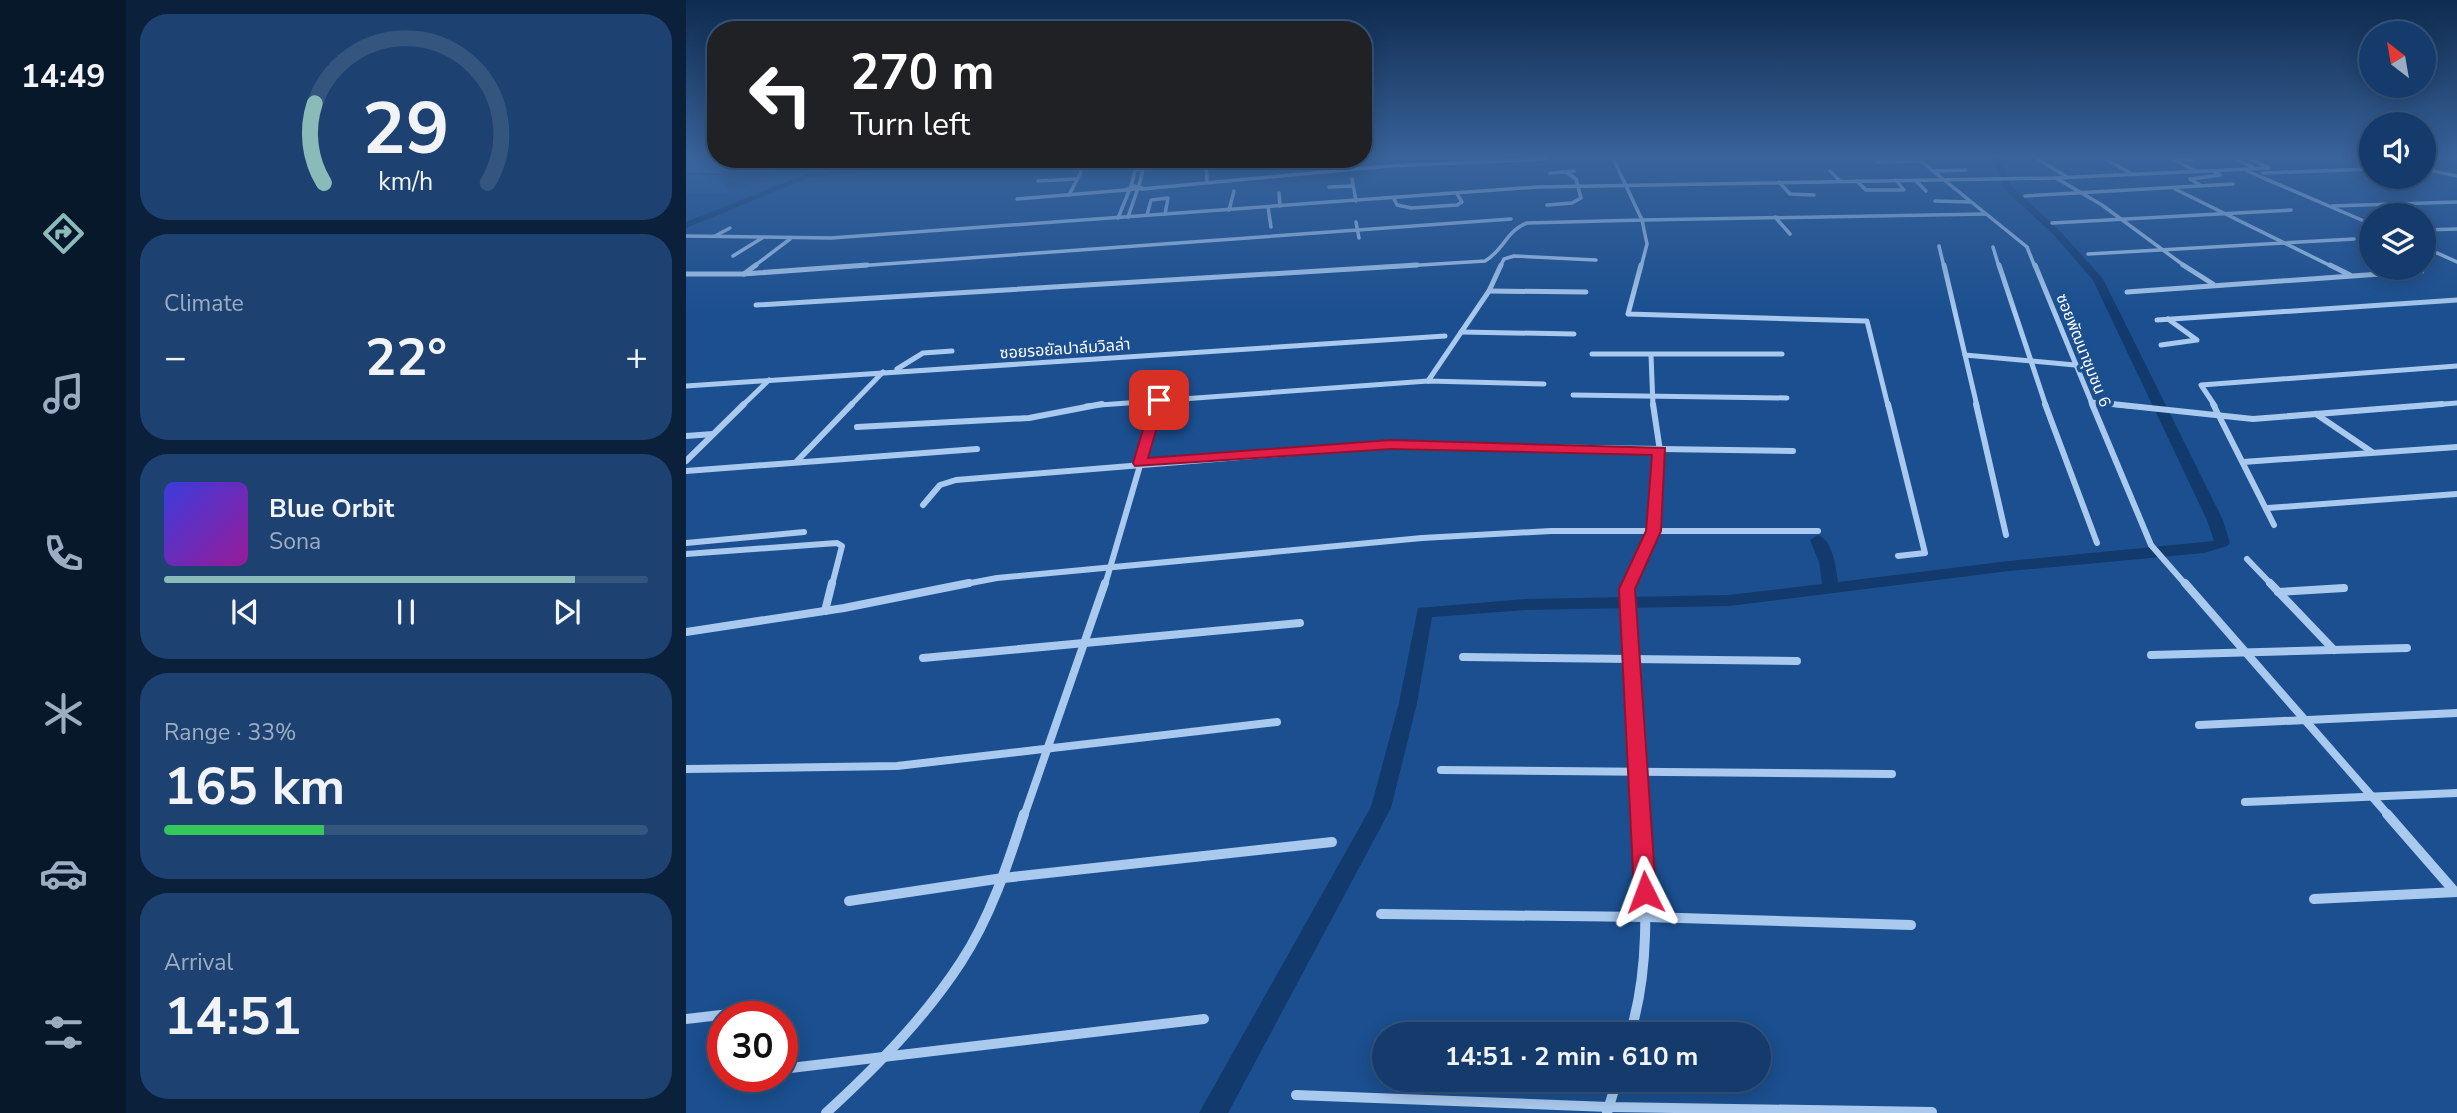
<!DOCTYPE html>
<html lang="en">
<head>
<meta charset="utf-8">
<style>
  :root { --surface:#143b6b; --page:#1d4271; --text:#f1f3f6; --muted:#9dadc1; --line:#33557e; --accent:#8bbbb9 }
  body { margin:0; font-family:"Nunito Sans","Noto Sans Thai",sans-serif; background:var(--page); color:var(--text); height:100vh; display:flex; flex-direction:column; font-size:26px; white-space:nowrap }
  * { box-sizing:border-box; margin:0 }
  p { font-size:23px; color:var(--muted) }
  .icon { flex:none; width:38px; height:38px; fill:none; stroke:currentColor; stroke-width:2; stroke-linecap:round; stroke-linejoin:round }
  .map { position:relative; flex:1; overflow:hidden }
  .sheet { display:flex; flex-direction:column; gap:14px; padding:14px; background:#0b203b; width:560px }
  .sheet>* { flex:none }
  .top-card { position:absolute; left:21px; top:21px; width:665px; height:147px; border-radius:28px; box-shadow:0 4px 18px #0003,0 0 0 2px var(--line); background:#202124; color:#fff; overflow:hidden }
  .needle { width:46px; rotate:329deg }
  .tools { position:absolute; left:1673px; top:21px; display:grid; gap:14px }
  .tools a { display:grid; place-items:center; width:77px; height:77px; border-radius:50%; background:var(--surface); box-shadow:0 4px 18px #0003,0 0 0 2px var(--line); font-size:35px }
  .speed { position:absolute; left:21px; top:1001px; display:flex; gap:14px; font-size:35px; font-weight:700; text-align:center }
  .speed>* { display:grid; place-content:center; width:91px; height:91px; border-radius:50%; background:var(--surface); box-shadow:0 4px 18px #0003,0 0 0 2px var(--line); line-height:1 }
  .speed .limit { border:10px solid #d22; background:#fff; color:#111 }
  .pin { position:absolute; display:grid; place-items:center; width:60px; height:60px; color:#fff; margin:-30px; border-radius:14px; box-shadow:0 4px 10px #0006 }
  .me { position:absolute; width:77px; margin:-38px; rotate:357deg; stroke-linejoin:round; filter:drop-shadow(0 0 5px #0008) }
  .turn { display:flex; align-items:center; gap:24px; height:147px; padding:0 28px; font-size:32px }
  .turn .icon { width:91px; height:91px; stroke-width:2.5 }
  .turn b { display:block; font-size:49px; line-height:60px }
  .big { font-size:52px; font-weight:700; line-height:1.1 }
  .sheet .widget { flex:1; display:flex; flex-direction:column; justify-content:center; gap:10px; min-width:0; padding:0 24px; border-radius:28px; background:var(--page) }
  .sheet .dial { align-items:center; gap:0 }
  .dial svg { height:182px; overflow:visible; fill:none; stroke:var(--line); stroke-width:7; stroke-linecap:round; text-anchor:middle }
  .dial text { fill:var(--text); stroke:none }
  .song { display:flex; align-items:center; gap:21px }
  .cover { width:84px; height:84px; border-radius:10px; background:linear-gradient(135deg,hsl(240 70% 55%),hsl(300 70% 35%)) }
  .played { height:7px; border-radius:4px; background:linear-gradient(90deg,var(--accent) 85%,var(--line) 85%) }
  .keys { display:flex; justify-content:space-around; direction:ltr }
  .heat { display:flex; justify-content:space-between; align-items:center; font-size:38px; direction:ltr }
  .charge { height:10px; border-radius:5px; background:linear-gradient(90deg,#34c759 33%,var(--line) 0) }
  .trip { position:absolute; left:686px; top:1022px; width:399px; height:70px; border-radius:35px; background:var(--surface); box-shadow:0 4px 18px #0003,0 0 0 2px var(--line); font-weight:700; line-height:70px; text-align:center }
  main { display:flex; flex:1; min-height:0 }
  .dock { display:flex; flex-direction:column; width:126px; justify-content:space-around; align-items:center; background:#08182b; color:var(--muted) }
  .dock .icon { width:49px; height:49px }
  .dock .selected { color:var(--accent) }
  .dock b { font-size:32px; color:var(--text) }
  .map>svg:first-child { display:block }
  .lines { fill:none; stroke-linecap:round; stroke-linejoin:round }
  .canal { fill:#123a6d; fill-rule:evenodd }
  .minor-far4 { stroke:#a9c9ee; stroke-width:3.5 }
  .minor-far3 { stroke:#a9c9ee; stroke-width:5 }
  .minor-far2 { stroke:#a9c9ee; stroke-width:6 }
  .minor-far1 { stroke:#a9c9ee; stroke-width:8 }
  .minor { stroke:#a9c9ee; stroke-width:10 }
  .wall { fill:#245895 }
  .shaded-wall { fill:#1d4779 }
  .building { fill:#2a66ad; stroke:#1d4779; stroke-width:2 }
  .route { fill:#e11d48; stroke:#92132f; stroke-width:2 }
  .labels { text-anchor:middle; stroke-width:7; stroke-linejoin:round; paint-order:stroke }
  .far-street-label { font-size:16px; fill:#fff; stroke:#1b4f8f }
</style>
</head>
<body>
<main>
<nav class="dock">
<b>14:49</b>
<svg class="icon selected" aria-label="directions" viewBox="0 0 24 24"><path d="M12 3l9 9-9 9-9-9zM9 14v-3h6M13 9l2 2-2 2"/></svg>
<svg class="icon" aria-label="music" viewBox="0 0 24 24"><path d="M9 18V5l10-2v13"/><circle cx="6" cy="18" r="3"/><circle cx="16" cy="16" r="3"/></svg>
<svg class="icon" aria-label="phone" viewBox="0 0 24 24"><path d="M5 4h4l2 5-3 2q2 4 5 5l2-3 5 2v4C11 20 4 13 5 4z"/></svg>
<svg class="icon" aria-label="climate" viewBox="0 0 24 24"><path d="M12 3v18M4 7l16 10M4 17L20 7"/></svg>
<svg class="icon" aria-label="car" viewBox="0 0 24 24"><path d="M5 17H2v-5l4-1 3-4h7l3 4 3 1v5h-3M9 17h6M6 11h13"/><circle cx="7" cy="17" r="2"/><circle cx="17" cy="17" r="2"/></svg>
<svg class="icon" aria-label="filters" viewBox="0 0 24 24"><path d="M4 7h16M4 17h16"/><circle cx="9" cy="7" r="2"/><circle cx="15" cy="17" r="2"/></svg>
</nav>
<section class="sheet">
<div class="widget dial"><svg viewBox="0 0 100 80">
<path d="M14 69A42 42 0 1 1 86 69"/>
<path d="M14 69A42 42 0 0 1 10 34" stroke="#8bbbb9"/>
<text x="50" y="56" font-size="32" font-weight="700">29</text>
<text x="50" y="72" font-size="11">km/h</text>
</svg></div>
<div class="widget"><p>Climate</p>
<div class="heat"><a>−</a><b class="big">22°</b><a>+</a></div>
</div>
<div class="widget">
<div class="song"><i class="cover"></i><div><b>Blue Orbit</b><p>Sona</p></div></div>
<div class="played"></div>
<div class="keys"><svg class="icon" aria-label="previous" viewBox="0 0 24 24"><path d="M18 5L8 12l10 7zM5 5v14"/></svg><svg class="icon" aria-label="pause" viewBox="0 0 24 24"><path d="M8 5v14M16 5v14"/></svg><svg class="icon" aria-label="next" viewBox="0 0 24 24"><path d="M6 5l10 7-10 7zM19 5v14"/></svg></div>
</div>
<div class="widget"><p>Range · 33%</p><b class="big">165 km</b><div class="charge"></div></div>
<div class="widget"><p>Arrival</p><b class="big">14:51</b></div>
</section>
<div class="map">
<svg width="1771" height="1113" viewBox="0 0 1771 1113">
  <rect width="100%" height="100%" fill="#1b4f8f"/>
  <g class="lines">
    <!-- canal -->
    <g class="canal">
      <path d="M1302 158H1310L1321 171 1324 185 1373 230 1417 279 1537 520 1544 543 1541 546 1518 553 1323 571 1043 606 840 610 746 617 731 703 705 808 542 1113H513L685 807 713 703 732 608 840 599 1043 595 1136 584 1133 562 1124 540 1132 535C1147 540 1150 568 1152 582L1323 561 1528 541 1521 520 1407 280 1367 234 1317 188 1313 171Z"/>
      <path d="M273 159H306L124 177 0 228V222L123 173Z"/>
    </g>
    <!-- minor-far4 -->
    <g class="minor-far4">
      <path d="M1231 158 1341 247 1349 267"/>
      <path d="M1350 158 1381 177"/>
      <path d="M1418 158 1446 174"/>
      <path d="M1484 158 1510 171"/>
      <path d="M1547 158 1567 167"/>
      <path d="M644 159 649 171"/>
      <path d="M1489 160H1506"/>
      <path d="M520 162 521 182"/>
      <path d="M1191 162 1234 161"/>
      <path d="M576 164 631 159"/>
      <path d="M1738 169 1771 176"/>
      <path d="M1144 171 1154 181"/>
      <path d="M1247 171 1280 170"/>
      <path d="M1561 171 1685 224"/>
      <path d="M864 173 888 171"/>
      <path d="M1577 173 1685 169"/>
      <path d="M1370 178 1416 205 1500 267"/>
      <path d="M666 179 670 201"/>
      <path d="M1229 180 1240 191"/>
      <path d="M352 181 391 179"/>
      <path d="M1171 181 1180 190H1218L1210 180"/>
      <path d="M1093 182 1104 194 1128 195"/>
      <path d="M1514 185 1504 179 1534 175 1528 171"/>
      <path d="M448 186 456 188 439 190Z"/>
      <path d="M445 187 449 170 457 169 453 186"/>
      <path d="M643 187 667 186"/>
      <path d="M456 189 702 166 860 159"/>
      <path d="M1489 189 1647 267"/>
      <path d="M593 193 594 206"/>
      <path d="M383 195 395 172"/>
      <path d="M1339 196 1547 184"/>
      <path d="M331 199 440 190"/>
      <path d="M708 199 711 205 725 208 771 205 776 202 771 194"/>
      <path d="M1249 201 1284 202"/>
      <path d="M861 205 886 203 895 198 890 179 880 172"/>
      <path d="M1646 206 1771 202"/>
      <path d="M582 207 585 227"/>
      <path d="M543 210 548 191"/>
      <path d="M461 215 465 200 482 198 479 214"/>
      <path d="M442 217 451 191"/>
      <path d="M1089 217 1104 234"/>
      <path d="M432 218 443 191"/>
      <path d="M670 222 673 238"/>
      <path d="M1366 223 1605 210"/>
      <path d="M1738 230 1771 229"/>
      <path d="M0 236 145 238 852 187 1369 178 1583 168 1562 158"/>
      <path d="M29 236 44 228"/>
      <path d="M1253 246 1258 267"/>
      <path d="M1307 247 1313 267"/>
      <path d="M1738 247 1771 262"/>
      <path d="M1402 254 1668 239"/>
      <path d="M47 256 76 238"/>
      <path d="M67 267 104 239"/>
      <path d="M157 267 825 219"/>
      <path d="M702 267 799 261C817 251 821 230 841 223L956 220 927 158"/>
      <path d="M814 267 818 259 828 256 910 260"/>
      <path d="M955 267 961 244 956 220 1300 214"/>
    </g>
    <!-- minor-far3 -->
    <g class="minor-far3">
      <path d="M955 265 942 314 1181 321 1202 406"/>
      <path d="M1258 265 1279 355"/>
      <path d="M1313 265 1360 406"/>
      <path d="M1349 265 1407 406"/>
      <path d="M1497 265 1527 284"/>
      <path d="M1644 265 1664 275"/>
      <path d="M0 274H57L181 265"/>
      <path d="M58 274 70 265"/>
      <path d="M803 291 900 292"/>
      <path d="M1441 292 1736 271"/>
      <path d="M70 305 731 265"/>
      <path d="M1471 320 1771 300"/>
      <path d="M775 332 888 334"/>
      <path d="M1475 345 1511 340 1482 319"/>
      <path d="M906 354H1096"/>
      <path d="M965 355 967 406"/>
      <path d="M211 369 237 353 266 351"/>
      <path d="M742 381 803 291 815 265"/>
      <path d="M0 386 759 336"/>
      <path d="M887 395 1101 398"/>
      <path d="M1405 402 1443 406"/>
      <path d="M56 406 83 380"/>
      <path d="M164 406 197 372"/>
      <path d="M400 406 742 381 858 384"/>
      <path d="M471 406 473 400"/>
      <path d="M1291 406 1279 355 1389 365"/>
      <path d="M1529 406 1515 385 1771 366"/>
      <path d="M1733 406 1771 403"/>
    </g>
    <!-- minor-far2 -->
    <g class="minor-far2">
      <path d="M1202 404 1239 553 1212 556"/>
      <path d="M1290 404 1320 535"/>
      <path d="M1359 404 1411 543"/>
      <path d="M1406 404 1465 545 1500 585"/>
      <path d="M1426 404 1567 419 1756 404"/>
      <path d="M1527 404 1588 525"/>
      <path d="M1630 414 1686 452"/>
      <path d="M171 427 343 418 416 404"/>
      <path d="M0 436 27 434"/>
      <path d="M0 461 58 404"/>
      <path d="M111 461 166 404"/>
      <path d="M1557 462 1771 447"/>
      <path d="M0 471 291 449"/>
      <path d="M237 505 254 485 270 480 705 445 1107 451"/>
      <path d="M1582 508 1771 494"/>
      <path d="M0 543 118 532"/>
      <path d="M0 554 151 543 156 546 146 585"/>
      <path d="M1561 559 1586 585"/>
      <path d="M274 585 311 578 736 538 865 531H1132"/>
      <path d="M419 585 472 404"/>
      <path d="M943 585 967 531 974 451 967 404"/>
    </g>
    <!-- minor-far1 -->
    <g class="minor-far1">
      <path d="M943 583 941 589 955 816"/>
      <path d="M1499 583 1703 816"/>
      <path d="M1584 583 1648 650"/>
      <path d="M1592 592 1658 588"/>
      <path d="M139 611 146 583"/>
      <path d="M0 632 158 608 283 583"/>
      <path d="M1465 655 1721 648"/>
      <path d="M777 657 1111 661"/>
      <path d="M237 658 614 623"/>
      <path d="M1513 725 1771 713"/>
      <path d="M0 769 211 766 591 722"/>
      <path d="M755 770 1206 774"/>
      <path d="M1559 802 1771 793"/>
      <path d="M338 816 419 583"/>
    </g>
    <!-- minor -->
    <g class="minor">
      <path d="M1701 814 1769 892"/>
      <path d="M1628 899 1771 892"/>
      <path d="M163 901 317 878 646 842"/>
      <path d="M695 914 961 917 1225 925"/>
      <path d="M0 1019 69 1011"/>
      <path d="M944 1034C966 962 959 889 955 814"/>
      <path d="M96 1069 518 1019"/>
      <path d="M610 1095 923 1107 1246 1112"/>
      <path d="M140 1113C190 1067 238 1019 275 962 304 918 322 864 338 814"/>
      <path d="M921 1113 931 1080"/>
    </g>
  </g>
  <!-- wall -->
  <path class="wall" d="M0 158 30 159H119L44 193H0Z"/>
  <!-- shaded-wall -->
  <path class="shaded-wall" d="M69 159H119L44 193 34 174Z"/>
  <!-- building -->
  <path class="building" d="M0 158H30V159H69L34 174H0Z"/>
  <!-- sky -->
  <linearGradient id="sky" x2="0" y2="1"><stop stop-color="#0f2b4f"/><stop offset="0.5" stop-color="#39639b"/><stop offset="1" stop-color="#39639b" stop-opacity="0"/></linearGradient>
  <rect width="1771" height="314" fill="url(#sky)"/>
  <!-- route -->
  <path class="route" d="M473 396 479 400 462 458 705 440 979 448 975 531 949 589 970 892 967 900 959 903 951 900 948 892 933 589 960 531 966 455 705 449 449 466 447 463 466 400Z"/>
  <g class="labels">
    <!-- far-street labels -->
    <g class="far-street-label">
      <text transform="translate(379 348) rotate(-4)" y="6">ซอยรอยัลปาล์มวิลล่า</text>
      <text transform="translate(1398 350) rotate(68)" y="6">ซอยพัฒนาชุมชน 6</text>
    </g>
  </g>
</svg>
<div class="tools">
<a><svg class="needle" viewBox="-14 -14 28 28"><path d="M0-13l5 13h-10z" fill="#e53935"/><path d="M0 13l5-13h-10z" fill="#9dadc1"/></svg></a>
<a><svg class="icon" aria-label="sound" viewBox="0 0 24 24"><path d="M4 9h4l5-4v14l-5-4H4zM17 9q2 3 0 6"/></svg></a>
<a><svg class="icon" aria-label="layers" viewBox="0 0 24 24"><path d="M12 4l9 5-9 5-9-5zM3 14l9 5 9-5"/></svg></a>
</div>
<div class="speed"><div class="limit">30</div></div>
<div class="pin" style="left:473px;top:400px;background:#d93025"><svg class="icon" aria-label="arrive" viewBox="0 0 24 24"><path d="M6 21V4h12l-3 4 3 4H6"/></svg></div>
<svg class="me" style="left:959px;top:892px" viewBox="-20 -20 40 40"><path d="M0-17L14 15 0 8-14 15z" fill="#e11d48" stroke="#fff" stroke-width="4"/></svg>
<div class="trip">14:51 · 2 min · 610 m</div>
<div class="top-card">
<div class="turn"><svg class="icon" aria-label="left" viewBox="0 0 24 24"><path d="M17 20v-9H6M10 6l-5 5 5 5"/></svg><div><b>270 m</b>Turn left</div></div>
</div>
</div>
</main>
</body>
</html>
